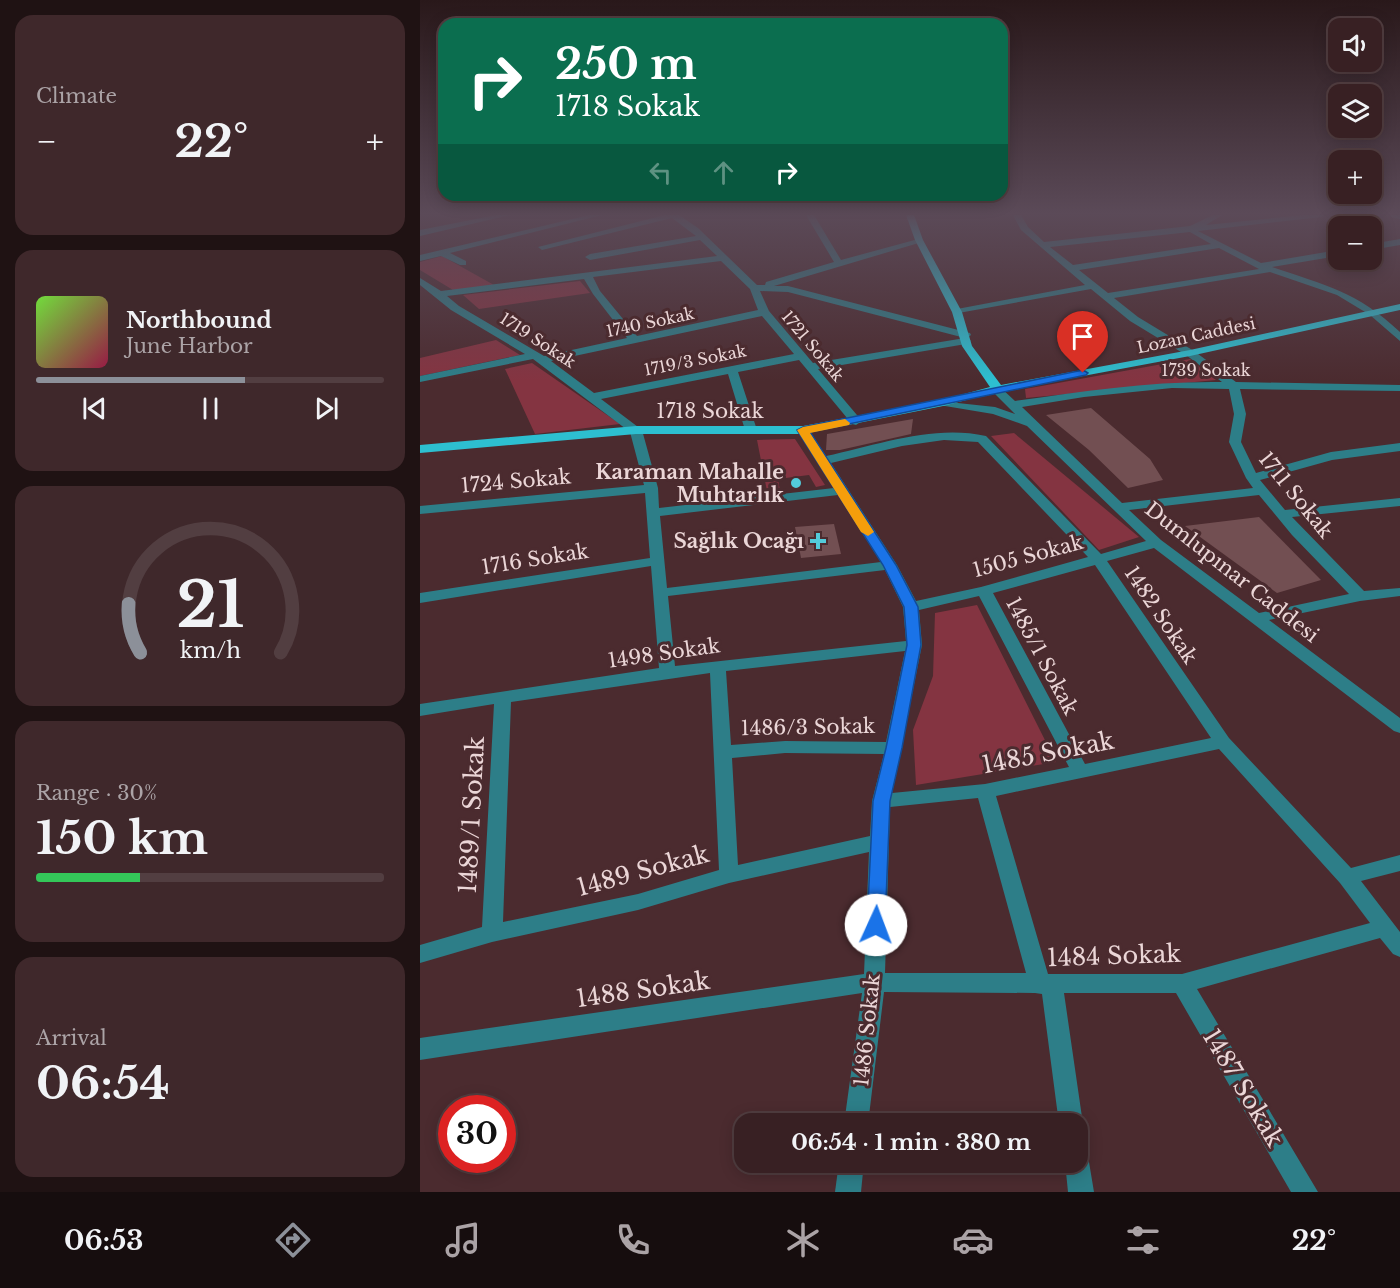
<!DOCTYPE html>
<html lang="en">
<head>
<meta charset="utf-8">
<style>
  :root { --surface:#382023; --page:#3f282b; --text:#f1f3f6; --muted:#aba3a6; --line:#523e41; --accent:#8c9099 }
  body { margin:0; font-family:"Libre Baskerville",serif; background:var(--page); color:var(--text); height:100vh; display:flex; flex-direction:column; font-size:22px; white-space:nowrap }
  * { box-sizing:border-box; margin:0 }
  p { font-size:20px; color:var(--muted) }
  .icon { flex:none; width:33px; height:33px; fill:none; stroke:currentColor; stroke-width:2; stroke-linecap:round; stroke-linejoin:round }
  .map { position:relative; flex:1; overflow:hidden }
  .drawer { display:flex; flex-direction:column; gap:15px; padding:15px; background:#1f1213; width:420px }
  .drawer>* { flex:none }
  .hud { position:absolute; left:18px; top:18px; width:570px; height:183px; border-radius:18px; box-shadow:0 3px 15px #0003,0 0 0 2px var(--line); background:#0b6e4f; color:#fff; overflow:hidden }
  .tools { position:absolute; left:908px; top:18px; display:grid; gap:12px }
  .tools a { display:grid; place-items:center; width:54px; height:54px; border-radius:12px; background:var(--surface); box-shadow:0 3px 15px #0003,0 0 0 2px var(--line); font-size:30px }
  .speed { position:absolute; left:18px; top:1095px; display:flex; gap:12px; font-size:30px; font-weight:700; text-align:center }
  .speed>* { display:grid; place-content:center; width:78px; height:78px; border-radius:50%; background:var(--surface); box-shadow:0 3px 15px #0003,0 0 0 2px var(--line); line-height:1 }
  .speed .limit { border:9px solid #d22; background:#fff; color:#111 }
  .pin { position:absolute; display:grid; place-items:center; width:51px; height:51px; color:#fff; margin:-62px -26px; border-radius:50% 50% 50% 0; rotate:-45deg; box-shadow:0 0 6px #0007 }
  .pin .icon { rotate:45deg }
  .me { position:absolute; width:66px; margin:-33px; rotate:2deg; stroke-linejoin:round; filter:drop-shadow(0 0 4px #0008) }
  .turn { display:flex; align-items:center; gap:21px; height:126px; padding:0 18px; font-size:27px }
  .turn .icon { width:78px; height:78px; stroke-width:2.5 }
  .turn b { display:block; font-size:42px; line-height:51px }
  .lanes { display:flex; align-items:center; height:57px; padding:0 18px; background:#0003; justify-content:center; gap:30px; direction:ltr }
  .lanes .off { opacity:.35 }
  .big { font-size:45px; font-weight:700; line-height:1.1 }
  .drawer .card { flex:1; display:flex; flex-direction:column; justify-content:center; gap:9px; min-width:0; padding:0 21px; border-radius:18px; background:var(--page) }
  .drawer .dial { align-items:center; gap:0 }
  .dial svg { height:156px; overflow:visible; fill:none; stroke:var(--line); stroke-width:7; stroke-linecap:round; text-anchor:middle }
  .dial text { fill:var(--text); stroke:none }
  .song { display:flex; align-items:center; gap:18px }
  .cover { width:72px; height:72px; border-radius:9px; background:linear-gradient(135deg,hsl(100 70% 55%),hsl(340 70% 35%)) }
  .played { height:6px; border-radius:3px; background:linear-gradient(90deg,var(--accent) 60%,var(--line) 60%) }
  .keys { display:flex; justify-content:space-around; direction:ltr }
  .heat { display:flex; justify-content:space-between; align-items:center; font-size:33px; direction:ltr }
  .charge { height:9px; border-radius:4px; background:linear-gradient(90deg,#34c759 30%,var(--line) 0) }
  .trip { position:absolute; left:314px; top:1113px; width:354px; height:60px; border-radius:18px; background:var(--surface); box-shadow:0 3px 15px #0003,0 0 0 2px var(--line); font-weight:700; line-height:60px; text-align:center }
  .tabs { display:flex; height:96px; justify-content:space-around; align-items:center; background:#160d0e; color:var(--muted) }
  .tabs .icon { width:42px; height:42px }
  .tabs .active { color:var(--accent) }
  .tabs b { font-size:27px; color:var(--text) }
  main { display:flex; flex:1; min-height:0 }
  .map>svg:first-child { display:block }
  .green { fill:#843441 }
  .building { fill:#724f52 }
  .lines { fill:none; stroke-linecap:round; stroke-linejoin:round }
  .minor { fill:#2d7e88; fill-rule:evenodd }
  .major { fill:#2dbfd0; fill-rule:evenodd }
  .route { fill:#1a73e8; stroke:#114b97; stroke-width:1.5 }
  .slow { fill:#f59e0b }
  .poi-dot { fill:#53cbda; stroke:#4b2b2f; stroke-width:2 }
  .labels { text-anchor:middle; stroke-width:6; stroke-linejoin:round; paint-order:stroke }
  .far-street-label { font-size:16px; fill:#ebd6d7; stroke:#4b2b2f }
  .street-label { font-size:20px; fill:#ebd6d7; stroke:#4b2b2f }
  .poi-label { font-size:20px; font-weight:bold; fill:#ebd6d7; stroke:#4b2b2f; text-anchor:end }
  .near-street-label { font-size:24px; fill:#ebd6d7; stroke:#4b2b2f }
</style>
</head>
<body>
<main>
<section class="drawer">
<div class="card"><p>Climate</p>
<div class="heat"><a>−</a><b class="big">22°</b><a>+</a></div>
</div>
<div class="card">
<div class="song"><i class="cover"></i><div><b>Northbound</b><p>June Harbor</p></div></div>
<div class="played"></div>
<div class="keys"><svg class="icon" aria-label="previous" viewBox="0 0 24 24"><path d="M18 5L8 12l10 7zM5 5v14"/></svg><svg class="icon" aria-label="pause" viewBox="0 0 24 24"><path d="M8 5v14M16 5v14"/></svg><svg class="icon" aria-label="next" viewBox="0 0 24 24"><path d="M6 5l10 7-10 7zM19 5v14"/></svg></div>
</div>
<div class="card dial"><svg viewBox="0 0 100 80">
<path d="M14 69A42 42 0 1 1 86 69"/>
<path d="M14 69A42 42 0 0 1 8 44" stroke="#8c9099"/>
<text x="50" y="56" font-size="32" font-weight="700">21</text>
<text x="50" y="72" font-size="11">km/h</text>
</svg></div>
<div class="card"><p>Range · 30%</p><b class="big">150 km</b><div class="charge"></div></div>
<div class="card"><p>Arrival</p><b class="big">06:54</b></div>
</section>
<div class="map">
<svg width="980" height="1192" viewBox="0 0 980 1192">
  <rect width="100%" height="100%" fill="#4b2b2f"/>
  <!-- green -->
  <g class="green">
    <path d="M22 256 74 285 33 290 0 270V262Z"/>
    <path d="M160 281 170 293 59 309 43 295Z"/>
    <path d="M76 340 100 355 0 376V358Z"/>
    <path d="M770 359 796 380 606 398 605 389Z"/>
    <path d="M112 363 200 424 115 434 85 369Z"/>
    <path d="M594 433 719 537 679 550 571 436Z"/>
    <path d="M375 439 405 485 396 487 389 475 358 479 360 491H347L337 440Z"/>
    <path d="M557 605 636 762 496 785 493 730 513 676 515 613Z"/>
  </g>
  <!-- building -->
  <g class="building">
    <path d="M671 408 730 459 743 480 708 488 669 450 626 415Z"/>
    <path d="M493 419 491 434 420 450H406L407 434Z"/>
    <path d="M839 517 901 580 857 593 765 526Z"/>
    <path d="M414 524 421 554 381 558 375 527Z"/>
  </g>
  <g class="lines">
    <!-- minor -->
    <g class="minor">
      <path d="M76 215H90L0 236V230Z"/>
      <path d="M169 215H182L30 253 46 261V265H40L21 256 0 261V255Z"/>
      <path d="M245 215H259L278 228 337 285H345L346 282 414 262 386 215H394L421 260 502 238V242L354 286H368L550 333 551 335 547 338 551 341 546 344 398 369 442 421 436 425 432 424 379 360 318 372 337 430 331 434 325 430 308 374 181 399 222 430 238 488 239 508 414 488 377 430 383 426 387 427 406 456C457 445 514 424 566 436L681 554 726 541 607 426 573 414 519 405V401L575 407 595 414 572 391V387H580L595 401C664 391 732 381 802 382L766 355 710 321 671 289 533 314V310L537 309 665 285 601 230 593 215H601L608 227 624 242 770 226 793 215H802L786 225 882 215H905L901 217 778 231 841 263 918 250V256L852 267C905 285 938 292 980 332V341L950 315 917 295 850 272 694 298 718 317 774 351 816 382 980 385V391L820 389 826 414 821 442 836 473 911 452 980 443V451L912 460 840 480 865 510 980 498V506L872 517 944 591 980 588V596L940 601 849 620 980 718V733L974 731 734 548 687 561 809 738 931 868 980 855V871L941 881 980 932V957L973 954 960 938 777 989 898 1192H871L756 993H644L663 1124 657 1133V1124H639L622 994 615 993 464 992 448 1124H424L442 993 0 1060V1038L444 974 449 852 309 883 218 910 72 942 0 963V945L62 927 74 704 0 716V704L239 668 231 566 0 603V593L230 558 225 493 0 514V506L224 485 210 432 113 359 0 382V376L105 354 31 310 0 285V278L21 291 297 256 280 240 170 260 165 257 170 254 276 236 252 218 122 250 118 247ZM770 232 791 244 653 265 630 247ZM799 248 839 269 688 293 659 270ZM301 261 330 289 338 310 217 336 180 291 173 277ZM164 279 173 294 207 338 124 356 39 306 27 296ZM340 291 368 292 545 338 393 363 349 311ZM342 316 374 354 174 393 131 361ZM752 388 809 389 814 414 809 442 826 478 833 488 702 503 602 407 664 397ZM524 440 558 442 668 557 561 587 496 601 477 565 411 463 482 446ZM418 495 461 562 247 588 240 516ZM839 495 872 535 929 594 839 613 741 540 709 510ZM675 565 791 738 665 764 573 593ZM465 570 483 607 486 641 255 666 248 596ZM559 596 649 767 565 784 472 793 502 645 499 610ZM485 651 466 742 365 741 311 745 306 671ZM290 673 299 870 218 894 83 922 91 702ZM799 749 920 883 950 923 762 974H628L576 796ZM365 753 464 754 452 801 450 836 318 865 312 758ZM558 798 606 973H465L470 807Z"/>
      <path d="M970 215H980V219L971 217Z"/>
      <path d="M980 239V245L951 250V244Z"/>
      <path d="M657 1150 666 1153 669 1162 674 1192H648L645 1162H657Z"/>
      <path d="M419 1162H444L441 1192H415Z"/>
    </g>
    <!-- major -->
    <path class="major" d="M486 215H494L503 240 542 312 552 346 581 385 770 350 980 304V310L770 356 577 392 523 406 383 434H216L0 453V445L216 426H383L522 400 570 387 542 346 532 312 495 240Z"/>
  </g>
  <!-- sky -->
  <linearGradient id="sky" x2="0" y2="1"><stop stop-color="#29181a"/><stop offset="0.56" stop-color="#5b4a58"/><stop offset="1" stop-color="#5b4a58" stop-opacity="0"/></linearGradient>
  <rect width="980" height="381" fill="url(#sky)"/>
  <!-- route -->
  <path class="route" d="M663 370 668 373 666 375 390 432 476 565 498 607 501 645 482 748 470 801 465 925 463 930 456 933 449 930 447 925 453 801 466 748 487 645 484 607 463 565 377 430 383 427Z"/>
  <!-- slow -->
  <path class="slow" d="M425 419 430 423 429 425 390 433 454 532 448 536 441 532 377 430 383 427Z"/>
  <!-- markers -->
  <g class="poi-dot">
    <circle cx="376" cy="483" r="6"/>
    <path d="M395 532h6v6h6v6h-6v6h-6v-6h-6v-6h6z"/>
  </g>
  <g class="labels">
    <!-- far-street labels -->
    <g class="far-street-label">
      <text transform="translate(230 322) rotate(-12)" y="6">1740 Sokak</text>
      <text transform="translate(776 335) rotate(-12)" y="6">Lozan Caddesi</text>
      <text transform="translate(118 340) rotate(33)" y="6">1719 Sokak</text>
      <text transform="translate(393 346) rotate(50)" y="6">1721 Sokak</text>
      <text transform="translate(275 360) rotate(-11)" y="6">1719/3 Sokak</text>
      <text x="786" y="376">1739 Sokak</text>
    </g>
    <!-- street labels -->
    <g class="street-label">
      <text x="290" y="418">1718 Sokak</text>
      <text transform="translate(96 481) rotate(-5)" y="7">1724 Sokak</text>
      <text transform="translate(876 495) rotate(51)" y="7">1711 Sokak</text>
      <text transform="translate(608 556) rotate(-15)" y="7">1505 Sokak</text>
      <text transform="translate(115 559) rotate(-9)" y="7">1716 Sokak</text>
      <text transform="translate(812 572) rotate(38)" y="7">Dumlupınar Caddesi</text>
      <text transform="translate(741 615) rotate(56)" y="7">1482 Sokak</text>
      <text transform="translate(244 653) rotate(-8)" y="7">1498 Sokak</text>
      <text transform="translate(622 656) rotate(62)" y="7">1485/1 Sokak</text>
      <text transform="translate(388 727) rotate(-1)" y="7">1486/3 Sokak</text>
      <text transform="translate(447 1030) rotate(-84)" y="7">1486 Sokak</text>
    </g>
    <!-- poi labels -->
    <g class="poi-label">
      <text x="364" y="479">Karaman Mahalle<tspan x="364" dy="23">Muhtarlık</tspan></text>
      <text x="384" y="548">Sağlık Ocağı</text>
    </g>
    <!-- near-street labels -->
    <g class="near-street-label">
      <text transform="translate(628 753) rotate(-11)" y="8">1485 Sokak</text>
      <text transform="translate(52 815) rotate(-87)" y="8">1489/1 Sokak</text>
      <text transform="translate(223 871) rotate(-15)" y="8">1489 Sokak</text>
      <text transform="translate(694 956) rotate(-2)" y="8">1484 Sokak</text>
      <text transform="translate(223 990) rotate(-8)" y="8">1488 Sokak</text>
      <text transform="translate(823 1088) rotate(59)" y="8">1487 Sokak</text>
    </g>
  </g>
</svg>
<div class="tools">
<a><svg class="icon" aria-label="sound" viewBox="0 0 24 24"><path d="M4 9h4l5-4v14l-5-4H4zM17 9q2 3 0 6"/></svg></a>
<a><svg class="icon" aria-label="layers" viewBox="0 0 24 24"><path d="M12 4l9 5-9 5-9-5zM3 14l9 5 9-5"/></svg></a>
<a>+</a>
<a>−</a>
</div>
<div class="speed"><div class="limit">30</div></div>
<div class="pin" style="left:663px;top:373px;background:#d93025"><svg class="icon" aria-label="arrive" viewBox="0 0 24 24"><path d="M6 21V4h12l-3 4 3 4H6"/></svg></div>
<svg class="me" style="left:456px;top:925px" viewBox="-20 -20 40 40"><circle r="19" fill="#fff"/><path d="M0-13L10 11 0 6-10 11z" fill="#1a73e8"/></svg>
<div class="trip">06:54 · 1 min · 380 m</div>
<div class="hud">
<div class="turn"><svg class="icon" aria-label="right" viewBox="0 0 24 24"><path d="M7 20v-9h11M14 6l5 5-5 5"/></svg><div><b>250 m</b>1718 Sokak</div></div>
<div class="lanes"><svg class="icon off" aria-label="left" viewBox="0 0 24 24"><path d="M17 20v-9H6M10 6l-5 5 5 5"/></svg><svg class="icon off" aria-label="ahead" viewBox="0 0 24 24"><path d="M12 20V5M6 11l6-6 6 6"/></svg><svg class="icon" aria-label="right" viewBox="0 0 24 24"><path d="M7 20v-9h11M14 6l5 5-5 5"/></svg></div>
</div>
</div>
</main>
<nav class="tabs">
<b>06:53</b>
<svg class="icon active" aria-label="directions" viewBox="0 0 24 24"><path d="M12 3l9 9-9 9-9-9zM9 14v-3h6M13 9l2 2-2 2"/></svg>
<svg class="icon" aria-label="music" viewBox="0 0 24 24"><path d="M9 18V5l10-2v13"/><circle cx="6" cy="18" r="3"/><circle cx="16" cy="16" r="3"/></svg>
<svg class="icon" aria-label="phone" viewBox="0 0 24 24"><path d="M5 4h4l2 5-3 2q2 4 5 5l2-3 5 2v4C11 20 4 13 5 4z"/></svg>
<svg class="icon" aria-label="climate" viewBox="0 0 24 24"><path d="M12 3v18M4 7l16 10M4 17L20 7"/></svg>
<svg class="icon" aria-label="car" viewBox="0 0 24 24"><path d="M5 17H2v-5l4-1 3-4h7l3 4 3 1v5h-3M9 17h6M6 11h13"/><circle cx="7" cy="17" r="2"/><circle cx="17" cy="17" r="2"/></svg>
<svg class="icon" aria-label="filters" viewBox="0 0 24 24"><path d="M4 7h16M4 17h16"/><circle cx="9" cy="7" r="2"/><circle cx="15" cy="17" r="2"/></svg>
<b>22°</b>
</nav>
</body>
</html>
